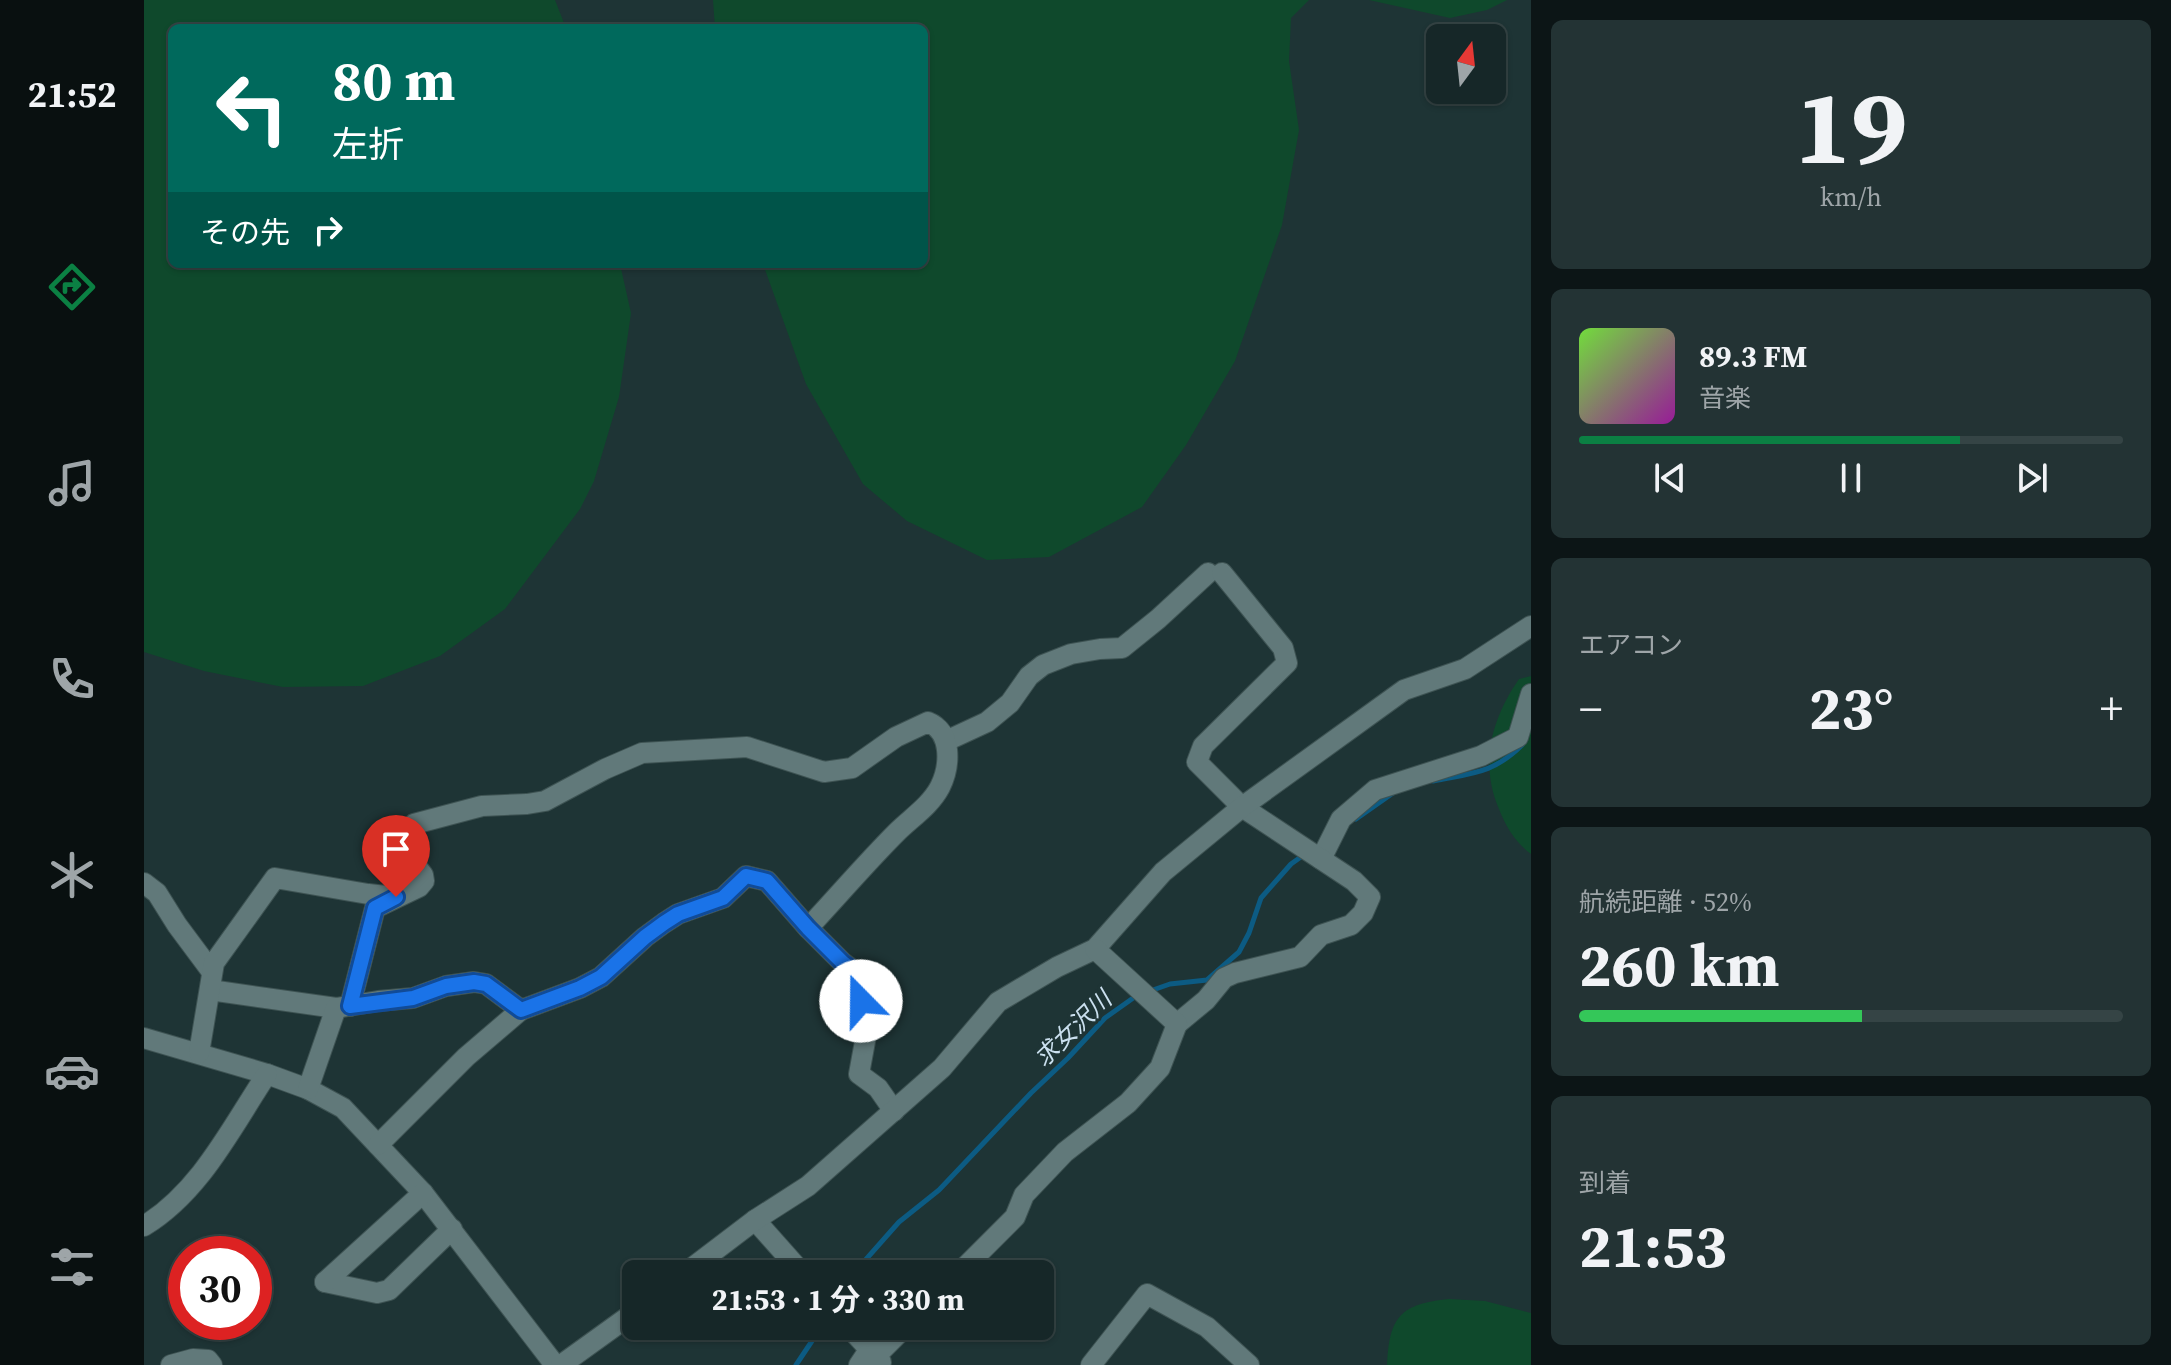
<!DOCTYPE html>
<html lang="ja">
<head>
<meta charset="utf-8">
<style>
  :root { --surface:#162728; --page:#233334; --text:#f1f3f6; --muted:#9ea5a8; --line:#354445; --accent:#0b8043 }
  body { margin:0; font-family:"Source Serif 4","Noto Sans JP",serif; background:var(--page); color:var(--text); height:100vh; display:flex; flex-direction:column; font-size:30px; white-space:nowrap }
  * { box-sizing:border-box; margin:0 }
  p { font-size:26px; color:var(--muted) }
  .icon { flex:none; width:44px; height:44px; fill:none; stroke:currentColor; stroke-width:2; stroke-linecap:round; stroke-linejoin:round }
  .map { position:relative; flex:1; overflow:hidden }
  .side { display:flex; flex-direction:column; gap:20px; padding:20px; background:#0c1516; width:640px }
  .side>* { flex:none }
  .guide { position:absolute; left:24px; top:24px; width:760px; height:244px; border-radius:12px; box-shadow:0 2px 6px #0004,0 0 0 2px var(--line); background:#00695c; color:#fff; overflow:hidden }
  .needle { width:52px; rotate:15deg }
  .buttons { position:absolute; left:1282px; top:24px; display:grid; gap:16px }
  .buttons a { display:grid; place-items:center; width:80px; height:80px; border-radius:12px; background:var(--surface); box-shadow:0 2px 6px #0004,0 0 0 2px var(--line); font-size:40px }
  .speed { position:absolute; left:24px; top:1236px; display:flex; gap:16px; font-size:40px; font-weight:700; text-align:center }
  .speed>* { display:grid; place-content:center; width:104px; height:104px; border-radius:50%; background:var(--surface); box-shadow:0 2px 6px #0004,0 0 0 2px var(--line); line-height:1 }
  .speed .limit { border:12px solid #d22; background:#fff; color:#111 }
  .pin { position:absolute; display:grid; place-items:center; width:68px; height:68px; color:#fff; margin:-82px -34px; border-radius:50% 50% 50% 0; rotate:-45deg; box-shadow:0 0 8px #0007 }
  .pin .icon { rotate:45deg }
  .me { position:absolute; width:88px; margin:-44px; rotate:338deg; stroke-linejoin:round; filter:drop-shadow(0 0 6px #0008) }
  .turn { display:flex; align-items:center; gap:28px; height:168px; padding:0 32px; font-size:36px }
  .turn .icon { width:104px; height:104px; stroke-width:2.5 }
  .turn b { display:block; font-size:56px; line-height:68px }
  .then { display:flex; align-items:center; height:76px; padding:0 32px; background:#0003; gap:16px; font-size:30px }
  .big { font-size:60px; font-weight:700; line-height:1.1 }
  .side .widget { flex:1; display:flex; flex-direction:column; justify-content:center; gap:12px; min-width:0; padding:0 28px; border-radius:12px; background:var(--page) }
  .side .dial { align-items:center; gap:0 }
  .dial b { font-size:104px; line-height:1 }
  .song { display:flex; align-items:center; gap:24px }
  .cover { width:96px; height:96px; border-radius:12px; background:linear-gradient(135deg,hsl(100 70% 55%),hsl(300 70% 35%)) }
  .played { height:8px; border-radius:4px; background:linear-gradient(90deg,var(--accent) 70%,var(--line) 70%) }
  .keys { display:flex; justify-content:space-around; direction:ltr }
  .heat { display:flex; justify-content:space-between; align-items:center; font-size:44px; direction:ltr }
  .charge { height:12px; border-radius:6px; background:linear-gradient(90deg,#34c759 52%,var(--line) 0) }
  .trip { position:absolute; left:478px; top:1260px; width:432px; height:80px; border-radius:12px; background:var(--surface); box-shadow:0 2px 6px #0004,0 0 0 2px var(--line); font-weight:700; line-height:80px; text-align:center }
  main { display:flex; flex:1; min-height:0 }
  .dock { display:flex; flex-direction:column; width:144px; justify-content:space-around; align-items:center; background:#091010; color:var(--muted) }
  .dock .icon { width:56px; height:56px }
  .dock .current { color:var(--accent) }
  .dock b { font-size:36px; color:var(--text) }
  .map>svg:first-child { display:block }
  .green { fill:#0f492c }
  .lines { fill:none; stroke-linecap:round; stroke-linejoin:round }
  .stream { stroke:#0c5b83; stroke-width:5 }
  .minor-casing { stroke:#3e5353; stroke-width:22 }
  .minor { stroke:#61797a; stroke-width:20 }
  .route-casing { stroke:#114b97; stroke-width:20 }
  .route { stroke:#1a73e8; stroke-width:14 }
  .labels { text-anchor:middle; stroke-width:6; stroke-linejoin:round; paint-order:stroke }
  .water-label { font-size:24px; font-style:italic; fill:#cbe0ef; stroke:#1e3435 }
</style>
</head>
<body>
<main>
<nav class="dock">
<b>21:52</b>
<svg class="icon current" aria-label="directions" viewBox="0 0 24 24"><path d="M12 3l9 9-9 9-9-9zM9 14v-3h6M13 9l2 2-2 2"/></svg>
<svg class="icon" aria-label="music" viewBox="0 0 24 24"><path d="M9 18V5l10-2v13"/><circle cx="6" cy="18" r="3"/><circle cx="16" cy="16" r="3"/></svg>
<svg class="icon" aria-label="phone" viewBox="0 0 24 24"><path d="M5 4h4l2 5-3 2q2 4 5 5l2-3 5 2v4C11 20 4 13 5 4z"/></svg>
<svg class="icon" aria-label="climate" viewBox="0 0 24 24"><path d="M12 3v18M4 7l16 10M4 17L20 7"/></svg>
<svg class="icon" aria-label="car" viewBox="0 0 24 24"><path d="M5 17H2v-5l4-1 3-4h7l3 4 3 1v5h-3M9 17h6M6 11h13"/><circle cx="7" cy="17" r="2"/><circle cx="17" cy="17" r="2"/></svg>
<svg class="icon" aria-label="filters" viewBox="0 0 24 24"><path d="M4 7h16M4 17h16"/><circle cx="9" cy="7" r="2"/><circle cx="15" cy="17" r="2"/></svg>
</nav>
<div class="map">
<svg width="1387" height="1365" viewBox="0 0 1387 1365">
  <rect width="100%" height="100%" fill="#1e3435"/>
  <!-- green -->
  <g class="green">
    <path d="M0 0H411L422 28H28V264H476L487 313 475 397 450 481 436 509 361 609 296 656 219 686 139 687 60 671 0 652Z"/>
    <path d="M569 0H1165L1147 18 1145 61 1155 130 1138 225 1091 361 1042 445 998 507 905 557 843 560 763 521 719 484 662 384 619 264H780V28H571Z"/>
    <path d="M1225 0H1363L1343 10 1306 18Z"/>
    <path d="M1387 676V854C1371 842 1362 827 1355 809 1335 763 1348 718 1375 679Z"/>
    <path d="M1305 1299 1341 1301 1387 1313V1365H1243C1245 1316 1257 1304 1305 1299Z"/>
  </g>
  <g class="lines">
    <!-- stream -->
    <g class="stream">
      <path d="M1289 781C1327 773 1349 774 1378 745"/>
      <path d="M1212 819 1249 793"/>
      <path d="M1006 991 1026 984 1063 980 1095 952 1105 933 1117 898 1147 864 1161 854"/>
      <path d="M709 1274 755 1222 795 1190 887 1093 924 1058 961 1018 992 996"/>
      <path d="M652 1365 678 1326"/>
    </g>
    <defs>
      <g id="minor">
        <path d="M802 741 843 722 866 703 885 676 899 665 927 654 956 649 978 648 1014 619 1064 573"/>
        <path d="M1177 859 1197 819 1231 790 1337 756 1374 737 1387 694"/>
        <path d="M0 883 13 893 33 925 68 972"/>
        <path d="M66 990 192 1008 234 1001 269 998 302 986 330 982 342 984 377 1010"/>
        <path d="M206 1006 231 908 275 887 280 881 279 875 260 850 258 836 270 824 338 806 383 804 401 801 461 769 498 753 603 747 680 772 708 768 752 737 784 722C809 732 806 767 796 787 786 806 767 818 753 832 722 863 693 897 664 928L699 963 710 971V976L724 1025 715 1074 734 1088 750 1111"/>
        <path d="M1033 1024 1062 1000 1080 978 1091 973 1156 957 1177 935 1207 925 1219 913 1226 897 1210 881 1098 807 1053 762 1059 746 1143 663 1139 648 1078 573"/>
        <path d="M0 1038 123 1074 164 1089 199 1108 279 1193 411 1365"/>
        <path d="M55 1053 70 963 131 878 224 894 252 897"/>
        <path d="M164 1089 192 1008"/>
        <path d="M234 1145 322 1057 377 1010 436 988 457 977 501 937 520 923 534 914 579 898 602 876 623 881 664 928"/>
        <path d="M611 1220 659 1274"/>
        <path d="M0 1226C57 1191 87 1128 123 1074"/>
        <path d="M540 1274 611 1220 664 1186 798 1068 854 1002 913 967 951 949 1019 872 1098 807 1260 690 1321 669 1387 626"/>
        <path d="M814 1274 871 1217 880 1195 921 1152 984 1103 1016 1068 1033 1024 951 949"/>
        <path d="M181 1282 233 1293 245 1290 308 1229"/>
        <path d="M181 1282 279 1193"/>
        <path d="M704 1326 737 1362"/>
        <path d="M27 1365 49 1359 64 1360 68 1365"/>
        <path d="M417 1365 492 1311"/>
        <path d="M715 1365 721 1356 731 1357 762 1326"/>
        <path d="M947 1365 1003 1294 1063 1327 1105 1365"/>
      </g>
    </defs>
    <!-- minor casing -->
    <use href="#minor" class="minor-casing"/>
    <!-- minor -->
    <use href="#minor" class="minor"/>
  </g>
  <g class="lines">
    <defs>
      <path id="route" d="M252 897 231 908 206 1006 269 998 302 986 330 982 342 984 377 1010 436 988 457 977 501 937 520 923 534 914 579 898 602 876 623 881 664 928 699 963 710 971V976L717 1001"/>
    </defs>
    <!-- route casing -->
    <use href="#route" class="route-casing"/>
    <!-- route -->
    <use href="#route" class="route"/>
  </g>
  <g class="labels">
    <!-- water labels -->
    <g class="water-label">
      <text transform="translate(929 1029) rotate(-44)" y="8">求女沢川</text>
    </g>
  </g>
</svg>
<div class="buttons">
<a><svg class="needle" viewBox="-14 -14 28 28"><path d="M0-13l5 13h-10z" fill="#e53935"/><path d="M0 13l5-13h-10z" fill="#9ea5a8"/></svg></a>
</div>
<div class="speed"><div class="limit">30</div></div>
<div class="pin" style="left:252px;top:897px;background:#d93025"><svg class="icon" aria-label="arrive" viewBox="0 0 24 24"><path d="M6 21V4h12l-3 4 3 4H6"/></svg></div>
<svg class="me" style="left:717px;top:1001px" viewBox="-20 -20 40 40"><circle r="19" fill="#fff"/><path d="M0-13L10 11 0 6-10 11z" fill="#1a73e8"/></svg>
<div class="trip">21:53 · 1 分 · 330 m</div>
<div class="guide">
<div class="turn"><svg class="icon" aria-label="left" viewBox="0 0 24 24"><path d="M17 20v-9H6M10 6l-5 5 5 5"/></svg><div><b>80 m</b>左折</div></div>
<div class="then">その先<svg class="icon" aria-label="right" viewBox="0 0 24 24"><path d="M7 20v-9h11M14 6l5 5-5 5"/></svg></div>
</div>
</div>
<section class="side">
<div class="widget dial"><b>19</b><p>km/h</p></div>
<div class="widget">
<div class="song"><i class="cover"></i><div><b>89.3 FM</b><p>音楽</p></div></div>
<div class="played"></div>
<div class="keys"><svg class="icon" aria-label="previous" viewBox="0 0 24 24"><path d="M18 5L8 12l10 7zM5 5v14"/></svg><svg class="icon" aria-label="pause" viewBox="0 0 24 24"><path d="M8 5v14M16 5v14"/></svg><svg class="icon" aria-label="next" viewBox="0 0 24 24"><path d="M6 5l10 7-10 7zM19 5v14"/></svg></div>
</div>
<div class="widget"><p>エアコン</p>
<div class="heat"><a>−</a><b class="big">23°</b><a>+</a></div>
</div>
<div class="widget"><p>航続距離 · 52%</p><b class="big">260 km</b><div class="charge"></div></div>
<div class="widget"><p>到着</p><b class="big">21:53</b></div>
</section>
</main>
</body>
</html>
